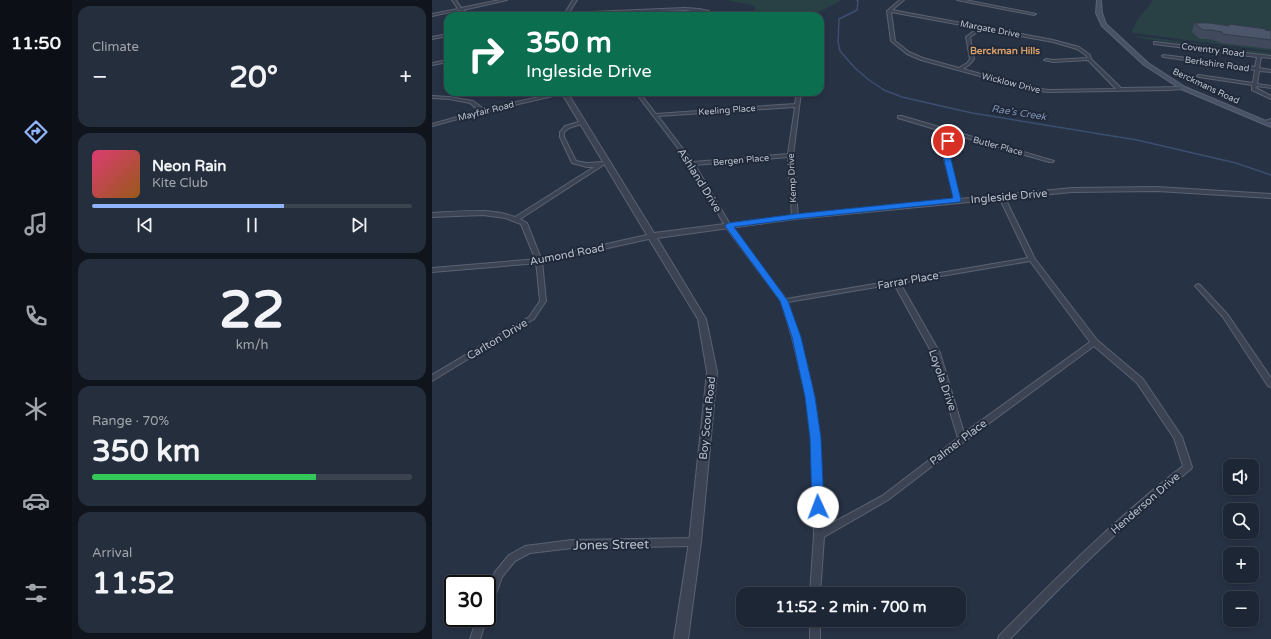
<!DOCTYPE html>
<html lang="en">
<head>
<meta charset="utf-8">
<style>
  :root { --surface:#1d2634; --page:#252e3c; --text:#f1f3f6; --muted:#a0a5ac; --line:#3b434f; --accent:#91b3fa }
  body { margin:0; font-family:"Varela Round",sans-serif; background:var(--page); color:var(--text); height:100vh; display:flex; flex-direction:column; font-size:15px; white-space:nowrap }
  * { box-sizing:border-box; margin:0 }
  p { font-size:13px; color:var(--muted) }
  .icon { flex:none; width:22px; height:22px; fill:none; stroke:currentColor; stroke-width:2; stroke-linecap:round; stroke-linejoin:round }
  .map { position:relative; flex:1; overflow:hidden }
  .panel { display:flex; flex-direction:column; gap:6px; padding:6px; background:#10151d; width:360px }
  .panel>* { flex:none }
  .banner { position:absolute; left:12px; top:12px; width:380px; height:84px; border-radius:12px; box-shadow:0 2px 6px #0003,0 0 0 1px var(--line); background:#0b6e4f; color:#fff; overflow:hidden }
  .fabs { position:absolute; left:791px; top:459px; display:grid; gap:8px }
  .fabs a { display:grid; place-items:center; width:36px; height:36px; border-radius:8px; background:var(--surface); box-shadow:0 2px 6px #0003,0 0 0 1px var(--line); font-size:20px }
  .speed { position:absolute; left:12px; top:575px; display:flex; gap:8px; font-size:20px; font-weight:700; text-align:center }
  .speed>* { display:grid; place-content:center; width:52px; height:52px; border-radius:50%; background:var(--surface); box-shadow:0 2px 6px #0003,0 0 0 1px var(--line); line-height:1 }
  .speed .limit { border:2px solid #111; border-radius:6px; background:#fff; color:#111 }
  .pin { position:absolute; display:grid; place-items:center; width:34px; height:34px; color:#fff; margin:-17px; border:2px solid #fff; border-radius:50%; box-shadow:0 1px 4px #0007 }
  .me { position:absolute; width:44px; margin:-22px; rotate:358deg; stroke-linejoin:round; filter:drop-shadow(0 0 3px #0008) }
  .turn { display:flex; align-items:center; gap:14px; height:84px; padding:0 16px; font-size:18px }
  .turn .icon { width:52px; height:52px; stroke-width:2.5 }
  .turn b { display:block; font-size:28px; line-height:34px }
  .big { font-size:30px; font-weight:800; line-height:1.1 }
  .panel .widget { flex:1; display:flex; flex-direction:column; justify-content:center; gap:6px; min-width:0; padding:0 14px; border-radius:12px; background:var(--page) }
  .panel .dial { align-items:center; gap:0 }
  .dial b { font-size:52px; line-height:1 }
  .song { display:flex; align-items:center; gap:12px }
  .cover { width:48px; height:48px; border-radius:6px; background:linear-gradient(135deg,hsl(340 70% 55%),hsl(30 70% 35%)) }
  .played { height:4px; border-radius:2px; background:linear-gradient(90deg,var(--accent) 60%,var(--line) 60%) }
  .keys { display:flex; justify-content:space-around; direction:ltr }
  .heat { display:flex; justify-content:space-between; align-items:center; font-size:22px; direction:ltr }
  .charge { height:6px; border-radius:3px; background:linear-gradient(90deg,#34c759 70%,var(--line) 0) }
  .trip { position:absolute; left:304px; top:587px; width:230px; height:40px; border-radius:12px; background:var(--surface); box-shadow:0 2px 6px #0003,0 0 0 1px var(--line); font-weight:800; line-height:40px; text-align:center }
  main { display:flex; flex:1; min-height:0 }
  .menu { display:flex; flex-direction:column; width:72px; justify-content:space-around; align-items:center; background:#0c0f15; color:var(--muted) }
  .menu .icon { width:28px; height:28px }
  .menu .active { color:var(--accent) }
  .menu b { font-size:18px; color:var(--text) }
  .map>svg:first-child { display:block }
  .green { fill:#294045 }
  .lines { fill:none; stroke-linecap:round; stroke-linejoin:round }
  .stream { stroke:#3d4e6e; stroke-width:1.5 }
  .minor-casing { stroke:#5a6271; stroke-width:2 }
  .tertiary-casing { stroke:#5a6271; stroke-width:2 }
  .secondary-casing { stroke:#5a6271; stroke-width:2 }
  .minor { fill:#3c4454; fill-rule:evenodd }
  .tertiary { fill:#3c4454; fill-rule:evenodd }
  .secondary { fill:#495367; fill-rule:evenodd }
  .wall { fill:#404a5c }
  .building { fill:#4b566b; stroke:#343c4b }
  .route { fill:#1a73e8; stroke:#114b97 }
  .labels { text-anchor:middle; stroke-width:4; stroke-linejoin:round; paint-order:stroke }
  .far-street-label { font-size:9px; fill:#b9c0cd; stroke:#202939 }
  .far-neighbourhood-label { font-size:10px; font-weight:bold; fill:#d9a069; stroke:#202939 }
  .far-water-label { font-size:10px; font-style:italic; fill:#8093b5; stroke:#202939 }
  .street-label { font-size:11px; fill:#b9c0cd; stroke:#202939 }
  .near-street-label { font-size:13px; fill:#b9c0cd; stroke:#202939 }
</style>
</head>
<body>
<main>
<nav class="menu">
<b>11:50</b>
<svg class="icon active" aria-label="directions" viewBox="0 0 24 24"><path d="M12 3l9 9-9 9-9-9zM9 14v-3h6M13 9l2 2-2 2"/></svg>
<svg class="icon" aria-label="music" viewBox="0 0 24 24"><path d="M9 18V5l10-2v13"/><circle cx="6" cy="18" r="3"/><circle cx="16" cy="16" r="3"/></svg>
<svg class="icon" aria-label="phone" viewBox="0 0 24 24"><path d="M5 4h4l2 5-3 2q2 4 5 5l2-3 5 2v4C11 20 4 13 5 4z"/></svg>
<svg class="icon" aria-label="climate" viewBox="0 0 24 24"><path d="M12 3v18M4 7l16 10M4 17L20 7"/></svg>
<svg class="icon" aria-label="car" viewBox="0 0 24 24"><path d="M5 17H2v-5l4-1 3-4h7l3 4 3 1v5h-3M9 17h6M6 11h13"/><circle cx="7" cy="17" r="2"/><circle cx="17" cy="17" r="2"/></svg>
<svg class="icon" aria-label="filters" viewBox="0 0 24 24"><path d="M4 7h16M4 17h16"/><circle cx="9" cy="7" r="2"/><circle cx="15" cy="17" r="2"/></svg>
</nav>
<section class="panel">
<div class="widget"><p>Climate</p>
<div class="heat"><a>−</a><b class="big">20°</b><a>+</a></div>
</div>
<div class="widget">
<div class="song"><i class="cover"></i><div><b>Neon Rain</b><p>Kite Club</p></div></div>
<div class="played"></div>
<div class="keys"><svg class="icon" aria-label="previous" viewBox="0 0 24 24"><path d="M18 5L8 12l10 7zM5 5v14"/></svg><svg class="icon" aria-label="pause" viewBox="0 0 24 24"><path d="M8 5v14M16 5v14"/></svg><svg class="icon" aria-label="next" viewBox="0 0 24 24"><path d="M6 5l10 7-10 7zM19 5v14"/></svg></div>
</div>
<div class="widget dial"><b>22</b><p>km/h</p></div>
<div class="widget"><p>Range · 70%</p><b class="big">350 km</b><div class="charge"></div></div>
<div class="widget"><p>Arrival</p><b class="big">11:52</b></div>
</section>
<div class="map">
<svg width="839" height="639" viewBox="0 0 839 639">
  <rect width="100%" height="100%" fill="#273245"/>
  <!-- green -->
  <g class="green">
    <path d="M293 0H407L409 1 379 16H318L324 11 321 5Z"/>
    <path d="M720 0H839V51L701 33 700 31 707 17 718 5Z"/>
    <path d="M706 36 839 53V55L713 39 705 37Z"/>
  </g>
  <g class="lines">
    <!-- stream -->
    <path class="stream" d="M424 0 426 1 425 10 407 19 406 42 408 51 423 68 437 80 452 90 470 97 540 113 705 140 804 163 839 175"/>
    <defs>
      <g id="minor">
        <path d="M20 0H24L29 8 68 0H75L31 10 41 16H36L28 10 0 16V14L26 9Z"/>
        <path d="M468 0H472L460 10 621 40 647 47 658 55 659 59 689 88 751 87 753 88 751 89 735 90 617 92 599 90 489 60 475 54 459 41 455 11ZM459 12 546 28 534 37 538 59 535 63 527 68 491 58 477 52 463 41ZM550 29 621 42 645 49 655 56V58L621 60 614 59 612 60 621 62 656 60 684 89 617 90 599 88 531 69 537 65 542 59 538 37Z"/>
        <path d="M525 0H533L604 14 602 15Z"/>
        <path d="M253 8 267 9 277 11 278 16H274V13L253 10 100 16 134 12 136 13Z"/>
        <path d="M16 34V36L0 39V37Z"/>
        <path d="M723 42 839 56V58L829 57 827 68 839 70V72L827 71 825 84 839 86V88L825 86 824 88 839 96V99L820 90V85L767 77 765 76 767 75 821 83 823 70 732 57 730 56 732 55 823 67 825 57 722 44V42Z"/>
        <path d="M16 60V62L0 65V63Z"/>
        <path d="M130 92 134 93 52 112 0 126V124L47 111 38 103 17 99 0 98V96L17 97 41 101 52 109Z"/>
        <path d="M203 92H207L224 114 363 104 365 92H369L361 155 366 217 365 218H361L360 217 356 157 263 165 299 226 354 299 596 258 567 197 570 195 572 196 603 259 665 340 711 379 750 437 760 467 759 469C694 521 636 579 578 639H566L567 636C626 576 685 517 751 466L742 438 705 383 662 346 533 441 456 500 392 537 388 594H378L382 535 379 438 374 397 360 337 349 301 293 226 258 164ZM363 107 356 154 261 162 226 116ZM598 261 658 342 532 433 508 353 468 283ZM462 284 500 353 526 438 450 496 391 528C389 485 390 440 382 397 376 365 366 333 356 302Z"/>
        <path d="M466 116H470L622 161 621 162H617L528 136 518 142 515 147 528 200 525 202 523 201 509 147 514 140 523 135 466 118Z"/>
        <path d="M839 119V122L832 123 830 122Z"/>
        <path d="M150 121H152V123L137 128 132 132V137L144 161 155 163 170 162 173 164 88 219 95 223 110 261 114 301 102 319 0 381V375L97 317 108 301 104 261 89 224 73 218 51 215 0 217V213C27 212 57 207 83 217L162 167H155L140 163 128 137V132L133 126Z"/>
        <path d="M766 284 768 285 796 315 839 378V387L836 386 791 317 764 287 763 286Z"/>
        <path d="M263 538 266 539 268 542 266 545 263 546 140 548 98 553 83 561 70 577 60 605 59 608 55 609V591L63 572 77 555 93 546 140 540Z"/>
        <path d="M45 618H55L48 639H38Z"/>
        <rect x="378" y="620" width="10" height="19"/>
      </g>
      <g id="tertiary">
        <path d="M141 0H145L135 16H131Z"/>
        <path d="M129 92H135L222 233 363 215 640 188 725 187 839 194V198L725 191 640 192 363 219 225 238 274 319 285 372 269 542 256 639H242L257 542 275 372 266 319 217 239 107 263 0 272V268L107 259 215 235Z"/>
      </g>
      <path id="secondary" d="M665 0H669L670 13 674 24 716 63 753 87 839 123V127L749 89 712 65 670 26 664 13Z"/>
    </defs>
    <!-- minor casing -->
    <use href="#minor" class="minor-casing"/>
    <!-- tertiary casing -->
    <use href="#tertiary" class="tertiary-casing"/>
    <!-- secondary casing -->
    <use href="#secondary" class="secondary-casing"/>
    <!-- minor -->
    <use href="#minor" class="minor"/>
    <!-- tertiary -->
    <use href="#tertiary" class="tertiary"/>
    <!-- secondary -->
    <use href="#secondary" class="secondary"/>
  </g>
  <!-- wall -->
  <path class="wall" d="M762 23 839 31V49L788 43V42L777 39H768L760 32Z"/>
  <!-- building -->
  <path class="building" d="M762 23H778L797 26V24L834 29 833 30 839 31V40L790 34V32L779 30H771Z"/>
  <!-- route -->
  <path class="route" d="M513 140 519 141 516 147 529 200 528 202 363 219 302 227 356 301 369 337 383 397 389 438 392 507 390 510 386 512 382 510 380 507 378 438 373 397 360 337 348 301 293 226 296 223 363 214 521 198 509 147Z"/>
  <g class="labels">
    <!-- far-street labels -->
    <g class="far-street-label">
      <text transform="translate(558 29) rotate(11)" y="3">Margate Drive</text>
      <text transform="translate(781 50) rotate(7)" y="3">Coventry Road</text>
      <text transform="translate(785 64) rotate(8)" y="3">Berkshire Road</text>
      <text transform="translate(579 83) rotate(14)" y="3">Wicklow Drive</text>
      <text transform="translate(774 86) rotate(25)" y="3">Berckmans Road</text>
      <text transform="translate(295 110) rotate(-4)" y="3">Keeling Place</text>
      <text transform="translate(54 111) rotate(-14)" y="3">Mayfair Road</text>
      <text transform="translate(566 146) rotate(15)" y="3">Butler Place</text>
      <text transform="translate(309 160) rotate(-5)" y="3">Bergen Place</text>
      <text transform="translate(360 178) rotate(-93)" y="3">Kemp Drive</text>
    </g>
    <!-- far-neighbourhood labels -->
    <g class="far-neighbourhood-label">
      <text x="573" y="54">Berckman Hills</text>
    </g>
    <!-- far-water labels -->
    <g class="far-water-label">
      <text transform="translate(587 112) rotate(9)" y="4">Rae's Creek</text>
    </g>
    <!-- street labels -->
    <g class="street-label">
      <text transform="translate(268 180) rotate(58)" y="4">Ashland Drive</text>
      <text transform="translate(577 196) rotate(-5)" y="4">Ingleside Drive</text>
      <text transform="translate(135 254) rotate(-11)" y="4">Aumond Road</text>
      <text transform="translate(476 280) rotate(-10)" y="4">Farrar Place</text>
      <text transform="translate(65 339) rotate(-31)" y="4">Carlton Drive</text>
      <text transform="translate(511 380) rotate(71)" y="4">Loyola Drive</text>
      <text transform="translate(275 418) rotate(-84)" y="4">Boy Scout Road</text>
      <text transform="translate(526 442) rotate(-37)" y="4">Palmer Place</text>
      <text transform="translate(713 503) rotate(-41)" y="4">Henderson Drive</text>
    </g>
    <!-- near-street labels -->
    <g class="near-street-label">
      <text transform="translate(179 544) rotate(-1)" y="5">Jones Street</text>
    </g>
  </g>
</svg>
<div class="fabs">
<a><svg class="icon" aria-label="sound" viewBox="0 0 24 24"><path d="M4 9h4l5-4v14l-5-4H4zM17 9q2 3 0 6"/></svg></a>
<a><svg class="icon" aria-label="search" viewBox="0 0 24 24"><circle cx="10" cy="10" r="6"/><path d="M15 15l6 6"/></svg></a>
<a>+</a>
<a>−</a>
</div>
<div class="speed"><div class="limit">30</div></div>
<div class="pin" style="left:516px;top:141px;background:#d93025"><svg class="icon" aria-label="arrive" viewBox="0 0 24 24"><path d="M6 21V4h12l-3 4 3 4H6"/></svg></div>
<svg class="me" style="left:386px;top:507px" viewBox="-20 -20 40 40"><circle r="19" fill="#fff"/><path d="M0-13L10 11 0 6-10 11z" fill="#1a73e8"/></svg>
<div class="trip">11:52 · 2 min · 700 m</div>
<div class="banner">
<div class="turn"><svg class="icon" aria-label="right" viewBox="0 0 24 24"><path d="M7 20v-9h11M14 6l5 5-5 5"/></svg><div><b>350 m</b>Ingleside Drive</div></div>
</div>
</div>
</main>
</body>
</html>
